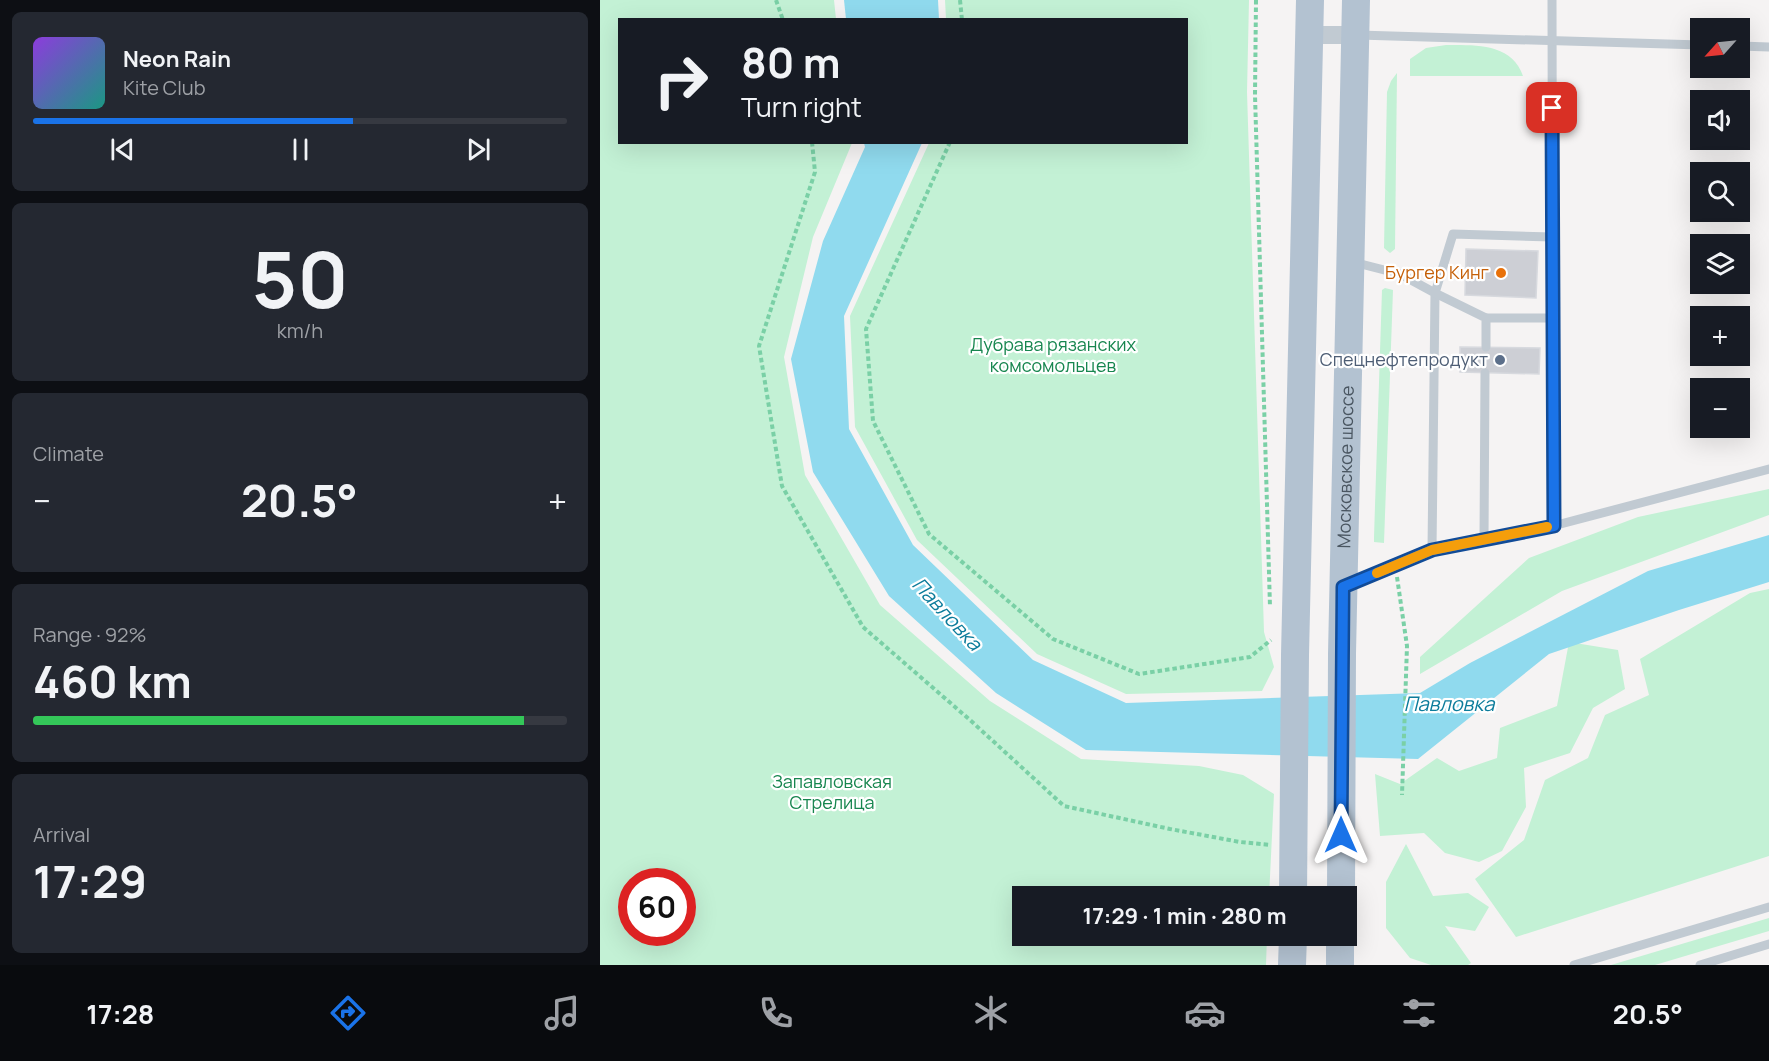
<!DOCTYPE html>
<html lang="en">
<head>
<meta charset="utf-8">
<style>
  :root { --surface:#171b24; --page:#242831; --text:#f1f3f6; --muted:#9ea1a6; --line:#363941; --accent:#1a73e8 }
  body { margin:0; font-family:Manrope,sans-serif; background:var(--page); color:var(--text); height:100vh; display:flex; flex-direction:column; font-size:22px; white-space:nowrap }
  * { box-sizing:border-box; margin:0 }
  p { font-size:20px; color:var(--muted) }
  .icon { flex:none; width:33px; height:33px; fill:none; stroke:currentColor; stroke-width:2; stroke-linecap:round; stroke-linejoin:round }
  .map { position:relative; flex:1; overflow:hidden }
  .details { display:flex; flex-direction:column; gap:12px; padding:12px; background:#0d0f14; width:600px }
  .details>* { flex:none }
  .banner { position:absolute; left:18px; top:18px; width:570px; height:126px; border-radius:0px; box-shadow:0 6px 24px #0002; background:#171b24; color:var(--text); overflow:hidden }
  .needle { width:39px; rotate:243deg }
  .fabs { position:absolute; left:1090px; top:18px; display:grid; gap:12px }
  .fabs a { display:grid; place-items:center; width:60px; height:60px; border-radius:0px; background:var(--surface); box-shadow:0 6px 24px #0002; font-size:30px }
  .speed { position:absolute; left:18px; top:868px; display:flex; gap:12px; font-size:30px; font-weight:700; text-align:center }
  .speed>* { display:grid; place-content:center; width:78px; height:78px; border-radius:50%; background:var(--surface); box-shadow:0 6px 24px #0002; line-height:1 }
  .speed .limit { border:9px solid #d22; background:#fff; color:#111 }
  .pin { position:absolute; display:grid; place-items:center; width:51px; height:51px; color:#fff; margin:-26px; border-radius:12px; box-shadow:0 3px 9px #0006 }
  .me { position:absolute; width:66px; margin:-33px; rotate:0deg; stroke-linejoin:round; filter:drop-shadow(0 0 4px #0008) }
  .turn { display:flex; align-items:center; gap:21px; height:126px; padding:0 24px; font-size:27px }
  .turn .icon { width:78px; height:78px; stroke-width:2.5 }
  .turn b { display:block; font-size:42px; line-height:51px }
  .big { font-size:45px; font-weight:700; line-height:1.1 }
  .details .widget { flex:1; display:flex; flex-direction:column; justify-content:center; gap:9px; min-width:0; padding:0 21px; border-radius:9px; background:var(--page) }
  .details .dial { align-items:center; gap:0 }
  .dial b { font-size:78px; line-height:1 }
  .song { display:flex; align-items:center; gap:18px }
  .cover { width:72px; height:72px; border-radius:9px; background:linear-gradient(135deg,hsl(270 70% 55%),hsl(170 70% 35%)) }
  .played { height:6px; border-radius:3px; background:linear-gradient(90deg,var(--accent) 60%,var(--line) 60%) }
  .keys { display:flex; justify-content:space-around; direction:ltr }
  .heat { display:flex; justify-content:space-between; align-items:center; font-size:33px; direction:ltr }
  .charge { height:9px; border-radius:4px; background:linear-gradient(90deg,#34c759 92%,var(--line) 0) }
  .trip { position:absolute; left:412px; top:886px; width:345px; height:60px; border-radius:0px; background:var(--surface); box-shadow:0 6px 24px #0002; font-weight:700; line-height:60px; text-align:center }
  .tabs { display:flex; height:96px; justify-content:space-around; align-items:center; background:#090b0e; color:var(--muted) }
  .tabs .icon { width:42px; height:42px }
  .tabs .current { color:var(--accent) }
  .tabs b { font-size:27px; color:var(--text) }
  main { display:flex; flex:1; min-height:0 }
  .map>svg:first-child { display:block }
  .green { fill:#c3f1d5; fill-rule:evenodd }
  .water { fill:#90daee }
  .building { fill:#cdcfd5; stroke:#d7d9de; stroke-width:1.5 }
  .lines { fill:none; stroke-linecap:round; stroke-linejoin:round }
  .path { stroke:#7ad0a6; stroke-width:4; stroke-dasharray:4.5 3; stroke-linecap:butt }
  .lane { stroke:#c1cad2; stroke-width:9 }
  .street { stroke:#c1cad2; stroke-width:18 }
  .primary { stroke:#b3c2d1; stroke-width:28 }
  .route-casing { stroke:#114b97; stroke-width:15 }
  .route { stroke:#1a73e8; stroke-width:10 }
  .slow { stroke:#f59e0b; stroke-width:10 }
  .food-dot { fill:#e8710a; stroke:#fff; stroke-width:2 }
  .service-dot { fill:#5c6f8a; stroke:#fff; stroke-width:2 }
  .labels { text-anchor:middle; stroke-width:4.5; stroke-linejoin:round; paint-order:stroke }
  .food-label { font-size:18px; fill:#c56008; stroke:#fff; text-anchor:end }
  .park-label { font-size:18px; fill:#17864f; stroke:#fff }
  .service-label { font-size:18px; fill:#4e5e75; stroke:#fff; text-anchor:end }
  .street-label { font-size:18px; fill:#4a5661; stroke:#fff }
  .water-label { font-size:20px; font-style:italic; fill:#0c7c9b; stroke:#fff }
</style>
</head>
<body>
<main>
<section class="details">
<div class="widget">
<div class="song"><i class="cover"></i><div><b>Neon Rain</b><p>Kite Club</p></div></div>
<div class="played"></div>
<div class="keys"><svg class="icon" aria-label="previous" viewBox="0 0 24 24"><path d="M18 5L8 12l10 7zM5 5v14"/></svg><svg class="icon" aria-label="pause" viewBox="0 0 24 24"><path d="M8 5v14M16 5v14"/></svg><svg class="icon" aria-label="next" viewBox="0 0 24 24"><path d="M6 5l10 7-10 7zM19 5v14"/></svg></div>
</div>
<div class="widget dial"><b>50</b><p>km/h</p></div>
<div class="widget"><p>Climate</p>
<div class="heat"><a>−</a><b class="big">20.5°</b><a>+</a></div>
</div>
<div class="widget"><p>Range · 92%</p><b class="big">460 km</b><div class="charge"></div></div>
<div class="widget"><p>Arrival</p><b class="big">17:29</b></div>
</section>
<div class="map">
<svg width="1169" height="965" viewBox="0 0 1169 965">
  <rect width="100%" height="100%" fill="#f5f3f3"/>
  <!-- green -->
  <g class="green">
    <path d="M0 0H234L236 19 20 20V142L252 143 213 237 184 357 205 475 280 605 390 701 481 759 599 766 643 775 674 794 669 897H423V936H667L666 965H0ZM32 882H82V933H32Z"/>
    <path d="M345 0H649L647 92 664 632 674 667 662 691 526 694 437 654 317 540 255 427 250 316 329 143 586 142V20L346 19Z"/>
    <path d="M846 45C875 45 912 43 923 76H810V59L826 48Z"/>
    <path d="M797 73 795 249 790 253 784 248 787 92 791 81Z"/>
    <path d="M785 288 793 290 784 543 774 542V537L782 290Z"/>
    <path d="M1169 489V515L962 591 820 674V657L929 558 1038 517Z"/>
    <path d="M1169 589V856L916 937 875 879 924 840 945 780 988 758 1005 715 1049 695 1040 659 1150 593Z"/>
    <path d="M969 642 1018 650 1025 689 993 708 970 753 924 768 926 807 902 851 879 862 845 853 824 833 780 836 775 774 800 784 837 758 859 771 897 758 900 728 957 706Z"/>
    <path d="M806 844 833 896 868 893 889 907 875 931 845 926 871 963 868 965H831L810 958 786 928V882Z"/>
    <path d="M1169 918V931L1055 965H1011Z"/>
  </g>
  <!-- water -->
  <g class="water">
    <path d="M244 0H338L339 19H246Z"/>
    <path d="M264 143H322L244 316 249 429 313 545 433 660 526 703 820 693 870 663 1048 571 1169 535V582L1079 610 949 654 818 759 486 750 396 693 289 596 213 472 191 359 223 241 265 147Z"/>
  </g>
  <!-- building -->
  <g class="building">
    <path d="M866 249 938 251 936 298 865 295Z"/>
    <path d="M860 347 940 348 939 374 860 372Z"/>
  </g>
  <g class="lines">
    <!-- path -->
    <g class="path">
      <path d="M176 0 183 20"/>
      <path d="M360 0 362 20"/>
      <path d="M656 0 655 95 670 607"/>
      <path d="M212 142 215 172 159 346 182 486 263 627 370 720 464 806 570 829 640 842 671 845"/>
      <path d="M350 142 266 329 273 421 329 534 453 639 539 674 650 657 671 640"/>
      <path d="M797 577 807 646 802 795"/>
    </g>
    <!-- lane -->
    <g class="lane">
      <path d="M952 0 953 526"/>
      <path d="M758 35 1101 45"/>
      <path d="M1140 46 1169 47"/>
      <path d="M753 262 800 274 835 293 832 550"/>
      <path d="M886 318H953"/>
      <path d="M886 347V318L835 293 853 234 952 237"/>
      <path d="M884 540 885 373"/>
      <path d="M748 585 832 550 953 526 1169 469"/>
      <path d="M974 965 1169 907"/>
      <path d="M1100 965 1169 944"/>
    </g>
    <!-- street -->
    <path class="street" d="M709 35H755"/>
    <!-- primary -->
    <g class="primary">
      <path d="M693 897 695 655 710 0"/>
      <path id="s1" d="M741 897 742 654 756 0"/>
      <path d="M692 965 693 936"/>
      <path d="M740 965V936"/>
    </g>
  </g>
  <g class="lines">
    <defs>
      <path id="route" d="M741 835 743 587 832 550 954 526 952 108"/>
    </defs>
    <!-- route casing -->
    <use href="#route" class="route-casing"/>
    <!-- route -->
    <use href="#route" class="route"/>
    <!-- slow -->
    <path class="slow" d="M777 573 832 550 947 527"/>
  </g>
  <!-- markers -->
  <circle class="food-dot" cx="901" cy="273" r="6"/>
  <circle class="service-dot" cx="900" cy="360" r="6"/>
  <g class="labels">
    <!-- food labels -->
    <g class="food-label">
      <text x="889" y="279">Бургер Кинг</text>
    </g>
    <!-- park labels -->
    <g class="park-label">
      <text x="453" y="351">Дубрава рязанских<tspan x="453" dy="21">комсомольцев</tspan></text>
      <text x="232" y="788">Запавловская<tspan x="232" dy="21">Стрелица</tspan></text>
    </g>
    <!-- service labels -->
    <g class="service-label">
      <text x="888" y="366">Спецнефтепродукт</text>
    </g>
    <!-- street labels -->
    <g class="street-label">
      <text dy="6" stroke="none"><textPath href="#s1" startOffset="430">Московское шоссе</textPath></text>
    </g>
    <!-- water labels -->
    <g class="water-label">
      <text transform="translate(347 614) rotate(47)" y="7">Павловка</text>
      <text x="849" y="711">Павловка</text>
    </g>
  </g>
</svg>
<div class="fabs">
<a><svg class="needle" viewBox="-14 -14 28 28"><path d="M0-13l5 13h-10z" fill="#e53935"/><path d="M0 13l5-13h-10z" fill="#9ea1a6"/></svg></a>
<a><svg class="icon" aria-label="sound" viewBox="0 0 24 24"><path d="M4 9h4l5-4v14l-5-4H4zM17 9q2 3 0 6"/></svg></a>
<a><svg class="icon" aria-label="search" viewBox="0 0 24 24"><circle cx="10" cy="10" r="6"/><path d="M15 15l6 6"/></svg></a>
<a><svg class="icon" aria-label="layers" viewBox="0 0 24 24"><path d="M12 4l9 5-9 5-9-5zM3 14l9 5 9-5"/></svg></a>
<a>+</a>
<a>−</a>
</div>
<div class="speed"><div class="limit">60</div></div>
<div class="pin" style="left:952px;top:108px;background:#d93025"><svg class="icon" aria-label="arrive" viewBox="0 0 24 24"><path d="M6 21V4h12l-3 4 3 4H6"/></svg></div>
<svg class="me" style="left:741px;top:835px" viewBox="-20 -20 40 40"><path d="M0-17L14 15 0 8-14 15z" fill="#1a73e8" stroke="#fff" stroke-width="4"/></svg>
<div class="trip">17:29 · 1 min · 280 m</div>
<div class="banner">
<div class="turn"><svg class="icon" aria-label="right" viewBox="0 0 24 24"><path d="M7 20v-9h11M14 6l5 5-5 5"/></svg><div><b>80 m</b>Turn right</div></div>
</div>
</div>
</main>
<nav class="tabs">
<b>17:28</b>
<svg class="icon current" aria-label="directions" viewBox="0 0 24 24"><path d="M12 3l9 9-9 9-9-9zM9 14v-3h6M13 9l2 2-2 2"/></svg>
<svg class="icon" aria-label="music" viewBox="0 0 24 24"><path d="M9 18V5l10-2v13"/><circle cx="6" cy="18" r="3"/><circle cx="16" cy="16" r="3"/></svg>
<svg class="icon" aria-label="phone" viewBox="0 0 24 24"><path d="M5 4h4l2 5-3 2q2 4 5 5l2-3 5 2v4C11 20 4 13 5 4z"/></svg>
<svg class="icon" aria-label="climate" viewBox="0 0 24 24"><path d="M12 3v18M4 7l16 10M4 17L20 7"/></svg>
<svg class="icon" aria-label="car" viewBox="0 0 24 24"><path d="M5 17H2v-5l4-1 3-4h7l3 4 3 1v5h-3M9 17h6M6 11h13"/><circle cx="7" cy="17" r="2"/><circle cx="17" cy="17" r="2"/></svg>
<svg class="icon" aria-label="filters" viewBox="0 0 24 24"><path d="M4 7h16M4 17h16"/><circle cx="9" cy="7" r="2"/><circle cx="15" cy="17" r="2"/></svg>
<b>20.5°</b>
</nav>
</body>
</html>
